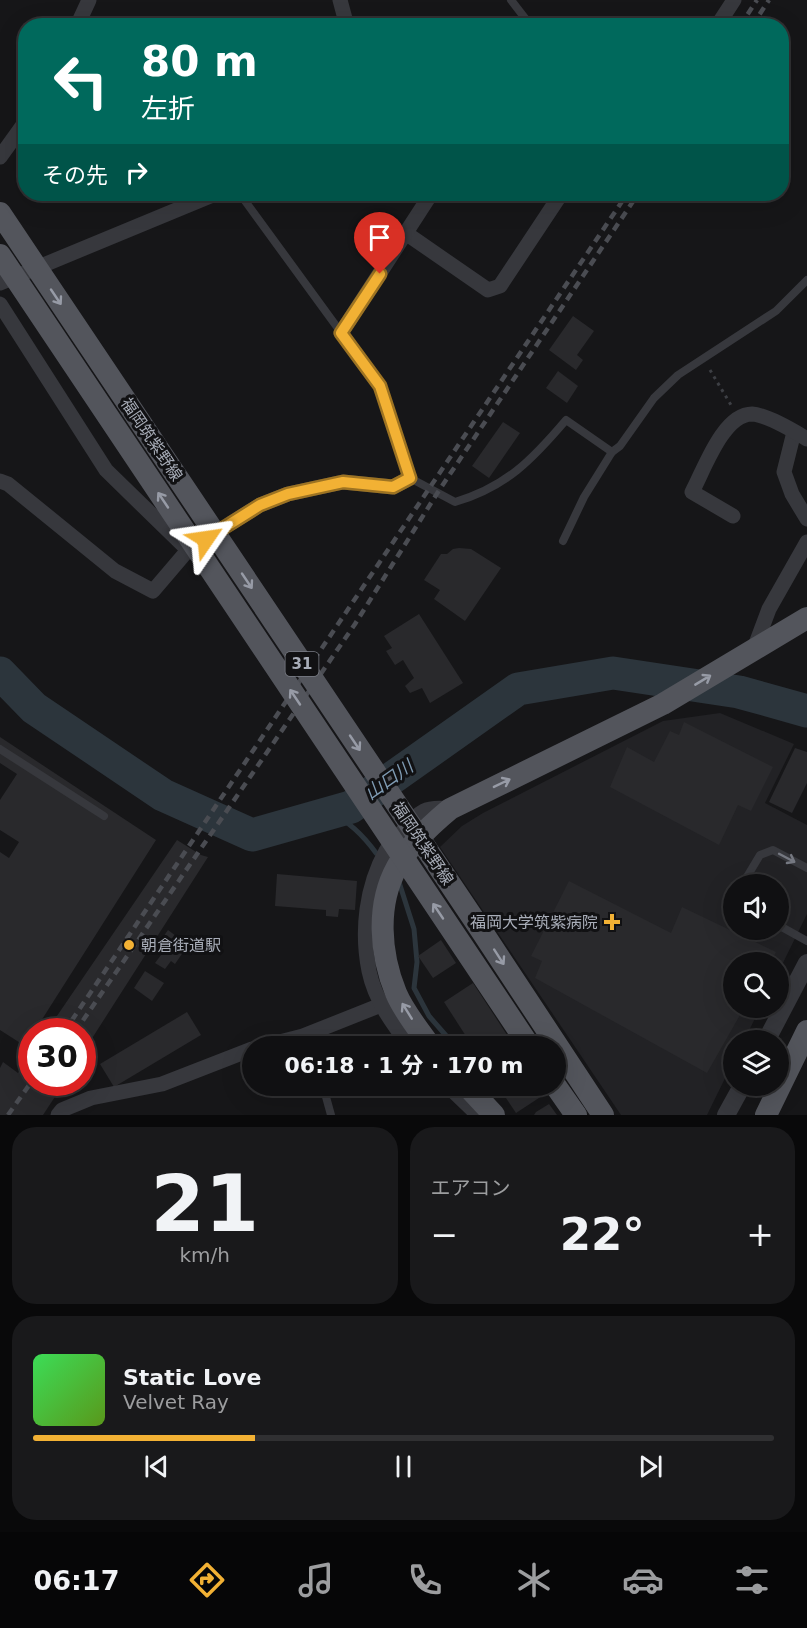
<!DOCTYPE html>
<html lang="ja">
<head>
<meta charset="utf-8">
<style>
  :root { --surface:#101012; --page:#19191b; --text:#f1f3f6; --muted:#9c9d9f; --line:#303032; --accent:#f2b134 }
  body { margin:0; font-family:"DejaVu Sans","Noto Sans JP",sans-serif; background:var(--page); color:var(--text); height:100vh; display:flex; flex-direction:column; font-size:22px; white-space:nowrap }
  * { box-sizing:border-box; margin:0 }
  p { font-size:20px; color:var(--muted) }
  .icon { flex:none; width:33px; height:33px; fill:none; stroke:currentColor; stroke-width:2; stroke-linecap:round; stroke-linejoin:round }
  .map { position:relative; height:1115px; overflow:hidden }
  .panel { display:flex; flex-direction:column; gap:12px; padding:12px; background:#09090a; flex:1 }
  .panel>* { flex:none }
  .guide { position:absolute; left:18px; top:18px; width:771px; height:183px; border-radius:24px; box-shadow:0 6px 24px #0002,0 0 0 2px var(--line); background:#00695c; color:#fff; overflow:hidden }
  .fabs { position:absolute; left:723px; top:874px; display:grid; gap:12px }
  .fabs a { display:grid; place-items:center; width:66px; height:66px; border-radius:50%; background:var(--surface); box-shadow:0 6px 24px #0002,0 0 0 2px var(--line); font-size:30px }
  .speed { position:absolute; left:18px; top:1018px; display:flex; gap:12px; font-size:30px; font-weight:700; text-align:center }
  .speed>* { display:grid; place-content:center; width:78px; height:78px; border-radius:50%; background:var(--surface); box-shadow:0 6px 24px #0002,0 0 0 2px var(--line); line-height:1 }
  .speed .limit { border:9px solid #d22; background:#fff; color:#111 }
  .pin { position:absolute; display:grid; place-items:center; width:51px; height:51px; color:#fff; margin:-62px -26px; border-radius:50% 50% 50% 0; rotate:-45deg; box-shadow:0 0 6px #0007 }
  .pin .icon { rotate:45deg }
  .me { position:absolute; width:66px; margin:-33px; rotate:58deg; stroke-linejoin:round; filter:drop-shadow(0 0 4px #0008) }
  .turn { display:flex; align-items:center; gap:21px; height:126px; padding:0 24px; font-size:27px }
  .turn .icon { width:78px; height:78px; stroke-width:2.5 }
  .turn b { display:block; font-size:42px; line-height:51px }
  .then { display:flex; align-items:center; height:57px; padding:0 24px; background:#0003; gap:12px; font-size:22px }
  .big { font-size:45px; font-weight:700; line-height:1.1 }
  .panel .card { flex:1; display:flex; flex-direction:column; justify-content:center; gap:9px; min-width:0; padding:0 21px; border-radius:24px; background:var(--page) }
  .panel .dial { align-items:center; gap:0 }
  .dial b { font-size:78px; line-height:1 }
  .song { display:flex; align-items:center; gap:18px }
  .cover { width:72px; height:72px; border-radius:9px; background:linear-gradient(135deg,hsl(130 70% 55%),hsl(90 70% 35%)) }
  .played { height:6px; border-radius:3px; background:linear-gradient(90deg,var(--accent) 30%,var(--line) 30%) }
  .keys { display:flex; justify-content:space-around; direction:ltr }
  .heat { display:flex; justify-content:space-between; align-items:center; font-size:33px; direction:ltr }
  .panel .tiles { flex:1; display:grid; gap:12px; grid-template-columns:1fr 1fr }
  .card:last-child { grid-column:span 2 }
  .trip { position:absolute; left:242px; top:1036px; width:324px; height:60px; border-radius:30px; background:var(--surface); box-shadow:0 6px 24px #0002,0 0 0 2px var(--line); font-weight:700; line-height:60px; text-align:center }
  .tab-bar { display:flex; height:96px; justify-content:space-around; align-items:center; background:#060607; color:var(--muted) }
  .tab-bar .icon { width:42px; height:42px }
  .tab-bar .selected { color:var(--accent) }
  .tab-bar b { font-size:27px; color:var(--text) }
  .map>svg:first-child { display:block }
  .built { fill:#222225; fill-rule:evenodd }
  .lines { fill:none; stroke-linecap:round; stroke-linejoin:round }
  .stream { stroke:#2c353c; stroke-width:5 }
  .river { stroke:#2c353c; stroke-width:33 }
  .building { fill:#29292c }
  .path { stroke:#3d3f44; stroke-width:3; stroke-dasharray:3 4.5; stroke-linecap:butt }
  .service { stroke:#37383d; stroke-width:8 }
  .minor { stroke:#37383d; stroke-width:15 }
  .tertiary { stroke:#37383d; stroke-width:18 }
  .primary { stroke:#53555c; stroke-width:22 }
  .rail { stroke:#4a4c52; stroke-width:4.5; stroke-dasharray:8 6; stroke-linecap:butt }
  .primary-bridge { stroke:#53555c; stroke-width:22 }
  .oneway { stroke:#979ba6 }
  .oneway2 { stroke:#757881 }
  .route-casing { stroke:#9d7322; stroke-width:15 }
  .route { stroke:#f2b134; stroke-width:10 }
  .poi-dot { fill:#f2b134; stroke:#111113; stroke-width:2 }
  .labels { text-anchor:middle; stroke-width:6; stroke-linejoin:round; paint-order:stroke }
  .shield { fill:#111113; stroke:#7b7e86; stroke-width:1.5 }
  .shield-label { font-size:15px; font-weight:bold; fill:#a8adb8 }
  .street-label { font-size:16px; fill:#a8adb8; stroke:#111113 }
  .poi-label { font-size:16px; fill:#a8adb8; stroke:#111113; text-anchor:end }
  .water-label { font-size:18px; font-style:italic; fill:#7f9bb3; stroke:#111113 }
</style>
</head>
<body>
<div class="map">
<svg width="807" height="1115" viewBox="0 0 807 1115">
  <rect width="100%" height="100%" fill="#161618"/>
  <!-- built -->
  <path class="built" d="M720 713 794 744 765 803 807 825V914L779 971 778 963H734V1008H760L744 1041H734L733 1062 707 1115H621L440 847 462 826 483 813 663 721ZM734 885H778V930H734Z"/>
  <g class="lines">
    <!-- stream -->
    <g class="stream">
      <path d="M331 813C350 822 363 835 376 853"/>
      <path d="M399 882 414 929 417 962 414 988 429 1016 456 1047"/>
    </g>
    <!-- river -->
    <path class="river" d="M0 673 34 708 163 795 252 835 351 807 518 689 613 673 739 692 807 711"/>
  </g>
  <!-- building -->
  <g class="building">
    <path d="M573 316 594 331 577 355 583 360 576 370 549 350Z"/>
    <path d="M558 371 578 386 567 403 546 388Z"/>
    <path d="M503 422 520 433 489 478 472 466Z"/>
    <path d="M459 548 471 549 501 568 465 621 434 599 440 590 424 580 441 554H447L453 549Z"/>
    <path d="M419 614 463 683 430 703 422 688 410 693 405 686 414 678 403 660 395 665 386 651 392 648 384 636Z"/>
    <path d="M684 722 773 767 751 811 738 805 719 845 610 787 627 747 654 762 670 731 679 735Z"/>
    <path d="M0 737 156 840 34 1032H32V1036L25 1046 0 1030V852L9 858 19 842 0 830V800L17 774 0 763Z"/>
    <path d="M795 748 807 752V783L792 813 769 802Z"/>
    <path d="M177 840 201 855 208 857 82 1054V1032H46Z"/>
    <path d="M277 874 357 881 355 910 339 909 338 917 326 916V910L275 906Z"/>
    <path d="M569 881 671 933 682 907 776 952 770 963H734V1008H744L707 1073 535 978 542 961 531 956Z"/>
    <path d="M168 930 188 945 175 964 171 961 165 969 155 963 161 955 154 950Z"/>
    <path d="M441 940 456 963 433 978 418 956Z"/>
    <path d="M145 971 164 983 152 1001 134 988Z"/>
    <path d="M473 983 515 1047H473L444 1002Z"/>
    <path d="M187 1012 201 1035 114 1087 100 1064Z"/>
    <path d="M32 1053V1083H64L43 1115H0V1068L3 1062 18 1073Z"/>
    <path d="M498 1086H540L545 1094 516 1113Z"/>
    <path d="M549 1104 557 1115H534L536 1112Z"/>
  </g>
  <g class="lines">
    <!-- path -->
    <path class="path" d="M710 370 731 405"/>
    <!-- service -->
    <g class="service">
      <path d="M511 0 531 26"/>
      <path d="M240 194 380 386 410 478 455 502C506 487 532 460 566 420L612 452 620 446 654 398 678 375 776 311 807 280"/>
      <path d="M563 541 584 497 612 452"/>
      <path d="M0 749 104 816"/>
      <path d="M742 885 760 855 773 850 807 868"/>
      <path d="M778 925 807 941"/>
      <path d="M323 1086 331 1115"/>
    </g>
    <!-- minor -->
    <g class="minor">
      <path d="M340 0 347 26"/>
      <path d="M77 26 89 0"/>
      <path d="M717 26 734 0"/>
      <path d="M0 157 26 121"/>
      <path d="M407 234 488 290 500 286 561 194"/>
      <path d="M0 283 215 194"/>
      <path d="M0 304 106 470 188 550"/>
      <path d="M341 333 431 194"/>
      <path d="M794 432 784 472 792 494 807 519"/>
      <path d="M0 481 8 484 115 571 153 591 188 550 260 505 288 494 343 482 393 487 410 478"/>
      <path d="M733 516 692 492C704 470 723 414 752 414 767 415 794 431 807 439"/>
      <path d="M754 649 769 609 807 542"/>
      <path d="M260 1047 303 1036 381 1005"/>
      <path d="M411 1047C393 1025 375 1000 369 971 361 931 366 887 386 851 390 843 398 836 404 830 420 811 425 806 450 809"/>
      <path d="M448 1086 478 1115"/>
      <path d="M58 1115 62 1110 91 1098 162 1084 252 1049"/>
    </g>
    <!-- tertiary -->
    <g class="tertiary">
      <path d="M766 1041 807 963"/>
      <path d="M726 1115 742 1086"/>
    </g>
    <!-- primary -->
    <g class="primary">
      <path d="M431 1047C419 1030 404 1012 396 993 380 954 376 905 397 867 408 847 432 824 450 809L663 704 807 618"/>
      <path d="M555 1085 576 1115"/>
      <path d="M467 1086 494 1115"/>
      <path d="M766 1115 807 1031"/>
    </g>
    <!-- rail -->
    <g class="rail">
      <path d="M740 26 757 0"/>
      <path d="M752 26 769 0"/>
      <path d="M64 1032 627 194"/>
      <path d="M75 1032 355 624 438 492 638 194"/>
      <path d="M8 1115 32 1081"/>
    </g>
    <!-- primary-bridge -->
    <g class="primary-bridge">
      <path d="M0 213 483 933 603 1115"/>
      <path d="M0 255 530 1047"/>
    </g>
  </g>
  <!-- one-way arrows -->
  <defs><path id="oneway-shaft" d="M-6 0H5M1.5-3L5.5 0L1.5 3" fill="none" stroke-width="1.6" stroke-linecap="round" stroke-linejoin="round" transform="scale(1.5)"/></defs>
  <g class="oneway">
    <use href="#oneway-shaft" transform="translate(56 297) rotate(56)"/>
    <use href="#oneway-shaft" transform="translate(163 500) rotate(-124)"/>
    <use href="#oneway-shaft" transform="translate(247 581) rotate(56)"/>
    <use href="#oneway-shaft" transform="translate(703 680) rotate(-31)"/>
    <use href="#oneway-shaft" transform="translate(295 697) rotate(-124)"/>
    <use href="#oneway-shaft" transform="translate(355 743) rotate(56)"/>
    <use href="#oneway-shaft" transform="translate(502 783) rotate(-26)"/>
    <use href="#oneway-shaft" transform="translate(438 911) rotate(-124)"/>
    <use href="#oneway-shaft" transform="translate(499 957) rotate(57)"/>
    <use href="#oneway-shaft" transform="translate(407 1011) rotate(-122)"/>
  </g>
  <use class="oneway2" href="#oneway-shaft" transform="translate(787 858) rotate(28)"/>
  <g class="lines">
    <defs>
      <path id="route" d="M206 539 260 505 288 494 343 482 393 487 410 478 380 386 341 333 380 274"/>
    </defs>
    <!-- route casing -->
    <use href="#route" class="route-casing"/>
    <!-- route -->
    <use href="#route" class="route"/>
  </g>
  <!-- markers -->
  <g class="poi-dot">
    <path d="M609 913h6v6h6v6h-6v6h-6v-6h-6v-6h6z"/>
    <circle cx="129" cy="945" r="6"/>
  </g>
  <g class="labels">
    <!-- shield labels -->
    <rect class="shield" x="285.5" y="652" width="33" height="24" rx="4.5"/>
    <g class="shield-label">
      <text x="302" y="669">31</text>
    </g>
    <!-- street labels -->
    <g class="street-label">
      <text transform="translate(152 439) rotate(56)" y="6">福岡筑紫野線</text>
      <text transform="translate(423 843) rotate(56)" y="6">福岡筑紫野線</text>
    </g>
    <!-- poi labels -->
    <g class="poi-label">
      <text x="598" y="928">福岡大学筑紫病院</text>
      <text x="141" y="951" text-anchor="start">朝倉街道駅</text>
    </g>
    <!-- water labels -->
    <g class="water-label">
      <text transform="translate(389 780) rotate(-35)" y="6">山口川</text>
    </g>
  </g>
</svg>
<div class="fabs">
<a><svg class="icon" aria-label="sound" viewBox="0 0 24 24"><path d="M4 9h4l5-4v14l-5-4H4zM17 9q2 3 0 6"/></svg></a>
<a><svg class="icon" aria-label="search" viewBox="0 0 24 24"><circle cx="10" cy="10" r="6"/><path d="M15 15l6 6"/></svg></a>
<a><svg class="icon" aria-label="layers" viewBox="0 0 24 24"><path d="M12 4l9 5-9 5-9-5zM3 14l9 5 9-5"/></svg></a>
</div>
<div class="speed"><div class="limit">30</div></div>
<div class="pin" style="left:380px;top:274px;background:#d93025"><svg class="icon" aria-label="arrive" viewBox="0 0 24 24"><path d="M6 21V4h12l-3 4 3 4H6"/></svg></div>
<svg class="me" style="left:206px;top:539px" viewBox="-20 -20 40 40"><path d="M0-17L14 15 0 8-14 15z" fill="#f2b134" stroke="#fff" stroke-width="4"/></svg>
<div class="trip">06:18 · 1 分 · 170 m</div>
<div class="guide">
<div class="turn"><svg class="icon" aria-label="left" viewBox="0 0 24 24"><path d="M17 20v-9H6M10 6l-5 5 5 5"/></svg><div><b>80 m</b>左折</div></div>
<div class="then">その先<svg class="icon" aria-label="right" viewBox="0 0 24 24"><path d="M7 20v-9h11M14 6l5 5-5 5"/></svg></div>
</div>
</div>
<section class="panel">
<div class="tiles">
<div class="card dial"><b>21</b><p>km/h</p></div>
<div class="card"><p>エアコン</p>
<div class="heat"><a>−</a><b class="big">22°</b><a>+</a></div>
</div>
<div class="card">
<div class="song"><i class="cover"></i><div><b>Static Love</b><p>Velvet Ray</p></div></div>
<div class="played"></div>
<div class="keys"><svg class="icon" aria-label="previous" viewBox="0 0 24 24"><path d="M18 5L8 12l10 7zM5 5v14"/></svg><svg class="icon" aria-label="pause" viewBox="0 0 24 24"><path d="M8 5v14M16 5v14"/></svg><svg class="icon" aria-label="next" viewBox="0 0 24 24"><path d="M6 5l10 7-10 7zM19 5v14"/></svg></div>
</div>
</div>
</section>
<nav class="tab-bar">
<b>06:17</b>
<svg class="icon selected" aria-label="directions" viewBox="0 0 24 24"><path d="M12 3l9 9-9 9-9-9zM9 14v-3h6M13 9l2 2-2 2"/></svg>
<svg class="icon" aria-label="music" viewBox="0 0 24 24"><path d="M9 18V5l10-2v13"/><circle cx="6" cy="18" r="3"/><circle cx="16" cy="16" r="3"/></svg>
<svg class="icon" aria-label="phone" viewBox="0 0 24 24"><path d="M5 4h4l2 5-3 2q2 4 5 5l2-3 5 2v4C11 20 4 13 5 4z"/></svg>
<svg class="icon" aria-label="climate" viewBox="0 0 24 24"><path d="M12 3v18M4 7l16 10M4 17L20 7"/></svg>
<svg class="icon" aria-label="car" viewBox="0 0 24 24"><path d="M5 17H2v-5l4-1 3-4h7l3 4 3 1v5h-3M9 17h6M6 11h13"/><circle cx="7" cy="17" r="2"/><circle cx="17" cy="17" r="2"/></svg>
<svg class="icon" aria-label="filters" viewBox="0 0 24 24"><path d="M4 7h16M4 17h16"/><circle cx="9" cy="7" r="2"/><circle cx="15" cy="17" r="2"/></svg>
</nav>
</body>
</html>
